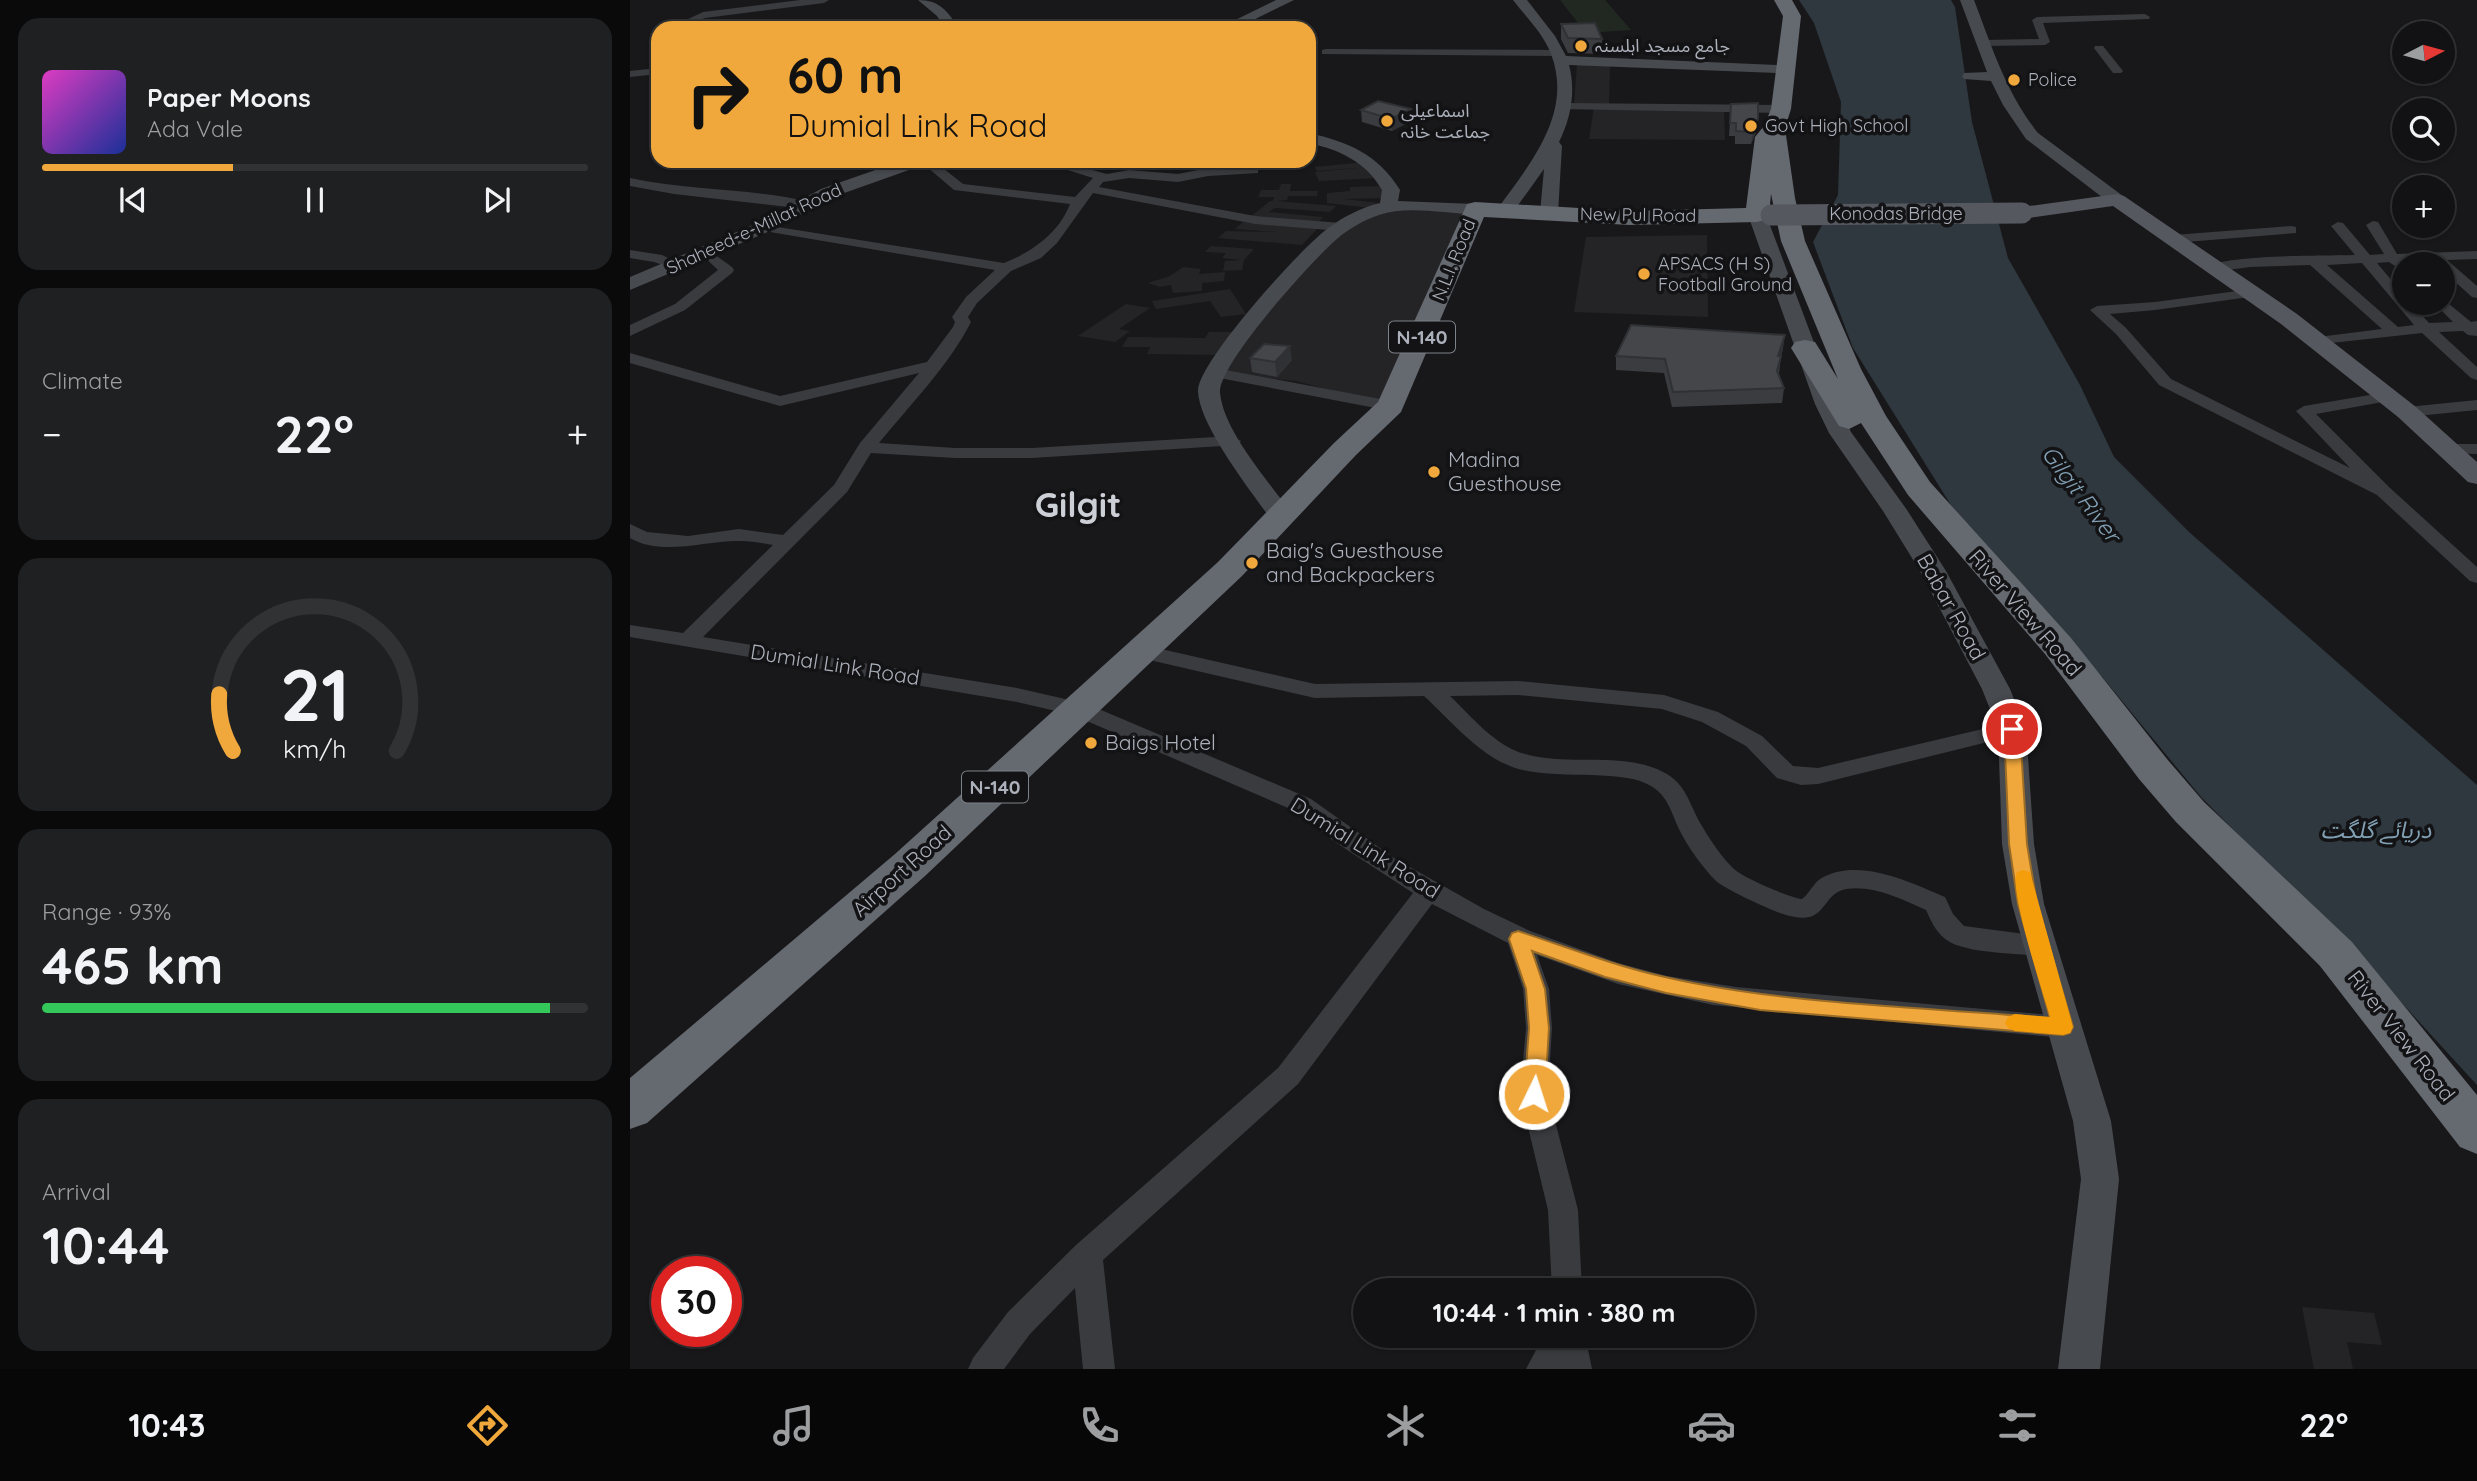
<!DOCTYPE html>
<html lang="en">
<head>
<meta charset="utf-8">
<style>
  :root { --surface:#121214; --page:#1f2022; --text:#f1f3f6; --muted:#9c9ea0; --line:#313234; --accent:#f0a73b }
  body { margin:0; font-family:Quicksand,"Noto Sans Arabic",sans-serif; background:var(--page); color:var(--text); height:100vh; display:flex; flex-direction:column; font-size:26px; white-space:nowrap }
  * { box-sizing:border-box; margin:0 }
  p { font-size:23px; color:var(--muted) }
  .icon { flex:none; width:38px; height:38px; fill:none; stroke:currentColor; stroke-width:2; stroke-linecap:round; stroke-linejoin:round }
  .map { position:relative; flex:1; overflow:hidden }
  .drawer { display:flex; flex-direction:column; gap:18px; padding:18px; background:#0a0a0b; width:630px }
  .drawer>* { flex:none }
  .banner { position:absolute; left:21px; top:21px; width:665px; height:147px; border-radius:21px; box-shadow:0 2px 5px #0004,0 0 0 2px var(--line); background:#f0a73b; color:#111; overflow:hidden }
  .needle { width:46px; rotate:84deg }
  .buttons { position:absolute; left:1762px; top:21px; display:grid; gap:14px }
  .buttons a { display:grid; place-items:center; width:63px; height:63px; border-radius:50%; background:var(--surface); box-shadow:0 2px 5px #0004,0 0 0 2px var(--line); font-size:35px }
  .speed { position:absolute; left:21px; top:1256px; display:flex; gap:14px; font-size:35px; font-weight:700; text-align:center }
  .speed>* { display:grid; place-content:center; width:91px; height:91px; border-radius:50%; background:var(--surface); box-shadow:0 2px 5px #0004,0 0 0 2px var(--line); line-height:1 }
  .speed .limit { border:10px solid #d22; background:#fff; color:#111 }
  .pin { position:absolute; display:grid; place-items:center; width:60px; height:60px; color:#fff; margin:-30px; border:4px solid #fff; border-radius:50%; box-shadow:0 2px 7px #0007 }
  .me { position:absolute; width:77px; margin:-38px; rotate:4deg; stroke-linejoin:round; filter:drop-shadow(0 0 5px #0008) }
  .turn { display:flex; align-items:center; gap:24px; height:147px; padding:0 21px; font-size:32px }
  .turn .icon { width:91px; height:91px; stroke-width:2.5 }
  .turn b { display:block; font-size:49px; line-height:60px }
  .big { font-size:52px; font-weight:800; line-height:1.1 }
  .drawer .tile { flex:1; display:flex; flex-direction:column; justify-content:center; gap:10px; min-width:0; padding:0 24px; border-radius:21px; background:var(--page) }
  .drawer .dial { align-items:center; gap:0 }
  .dial svg { height:182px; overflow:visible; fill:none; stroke:var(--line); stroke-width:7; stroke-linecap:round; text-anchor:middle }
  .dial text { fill:var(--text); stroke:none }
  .song { display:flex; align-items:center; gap:21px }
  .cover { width:84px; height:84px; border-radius:10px; background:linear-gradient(135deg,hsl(310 70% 55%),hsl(230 70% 35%)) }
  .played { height:7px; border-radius:4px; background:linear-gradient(90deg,var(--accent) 35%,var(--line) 35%) }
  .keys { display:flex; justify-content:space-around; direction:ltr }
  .heat { display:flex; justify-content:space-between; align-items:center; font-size:38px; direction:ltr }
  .charge { height:10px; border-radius:5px; background:linear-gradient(90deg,#34c759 93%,var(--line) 0) }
  .trip { position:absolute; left:723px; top:1278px; width:402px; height:70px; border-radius:35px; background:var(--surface); box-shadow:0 2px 5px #0004,0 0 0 2px var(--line); font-weight:800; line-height:70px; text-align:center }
  .tab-bar { display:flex; height:112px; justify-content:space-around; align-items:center; background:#070708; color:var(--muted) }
  .tab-bar .icon { width:49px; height:49px }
  .tab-bar .current { color:var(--accent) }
  .tab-bar b { font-size:32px; color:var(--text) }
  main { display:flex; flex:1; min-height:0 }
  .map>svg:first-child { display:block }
  .built { fill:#242427 }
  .green { fill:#202821 }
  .water { fill:#2e383e }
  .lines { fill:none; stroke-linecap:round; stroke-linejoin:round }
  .street { fill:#393b3f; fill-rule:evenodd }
  .secondary { fill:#474a4f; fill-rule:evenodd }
  .primary { fill:#55585e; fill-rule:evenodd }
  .highway { fill:#656970; fill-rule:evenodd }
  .primary-bridge { stroke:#55585e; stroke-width:21 }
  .wall { fill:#3b3c40 }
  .shaded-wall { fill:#303134 }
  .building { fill:#45464a; stroke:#303134; stroke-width:2 }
  .route { fill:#f0a73b; stroke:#9c6d26; stroke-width:2 }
  .slow { fill:#f59e0b }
  .poi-dot { fill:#f0a73b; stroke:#131315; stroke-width:2.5 }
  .labels { text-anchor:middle; stroke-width:7; stroke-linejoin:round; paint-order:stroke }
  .far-poi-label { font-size:18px; fill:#abb0ba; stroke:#131315; text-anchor:start }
  .far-street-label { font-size:18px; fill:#abb0ba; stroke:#131315 }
  .shield { fill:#131315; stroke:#7d8188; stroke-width:2 }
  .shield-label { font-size:19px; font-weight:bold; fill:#abb0ba }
  .poi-label { font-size:21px; fill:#abb0ba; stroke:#131315; text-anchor:start }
  .street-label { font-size:21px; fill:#abb0ba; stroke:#131315 }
  .water-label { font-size:23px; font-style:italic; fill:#82a0b4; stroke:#131315 }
  .town-label { font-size:35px; font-weight:bold; fill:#cccfd6; stroke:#131315 }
</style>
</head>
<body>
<main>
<section class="drawer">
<div class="tile">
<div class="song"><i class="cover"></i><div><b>Paper Moons</b><p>Ada Vale</p></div></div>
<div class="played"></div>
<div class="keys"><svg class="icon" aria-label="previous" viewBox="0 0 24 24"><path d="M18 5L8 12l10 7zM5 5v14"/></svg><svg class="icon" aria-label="pause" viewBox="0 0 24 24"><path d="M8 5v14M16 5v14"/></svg><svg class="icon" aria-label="next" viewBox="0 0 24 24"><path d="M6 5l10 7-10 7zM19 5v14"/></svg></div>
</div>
<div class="tile"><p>Climate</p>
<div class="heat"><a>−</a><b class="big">22°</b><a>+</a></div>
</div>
<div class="tile dial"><svg viewBox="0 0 100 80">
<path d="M14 69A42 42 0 1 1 86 69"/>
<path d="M14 69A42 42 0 0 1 8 44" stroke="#f0a73b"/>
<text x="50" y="56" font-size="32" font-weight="700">21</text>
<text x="50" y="72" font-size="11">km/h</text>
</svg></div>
<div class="tile"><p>Range · 93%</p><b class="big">465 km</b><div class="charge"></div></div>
<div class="tile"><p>Arrival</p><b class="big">10:44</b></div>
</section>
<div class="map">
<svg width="1847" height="1369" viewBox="0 0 1847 1369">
  <rect width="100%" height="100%" fill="#18181a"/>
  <!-- built -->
  <g class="built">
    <path d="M947 64H980L979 104H944Z"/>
    <path d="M964 107 1094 108 1095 140 959 139Z"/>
    <path d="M735 162 748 178 689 181 685 172 727 168 687 171 685 167Z"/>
    <path d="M651 184H661L660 191H688L687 196H658L657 200 647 201 706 206 700 212 645 208 639 212 693 217 688 223 620 217 640 201H643L644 197H628L631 190H649Z"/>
    <path d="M751 186 755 198 714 199 749 203 740 208 697 203V193L720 191V187Z"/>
    <path d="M844 209 761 406 666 381 585 373 692 242 741 211Z"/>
    <path d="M613 222 689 227 672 245 588 238 596 231 646 232 605 229Z"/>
    <path d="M1077 235 1078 317 944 312 956 237Z"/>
    <path d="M581 246 624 249 614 260 612 270 593 271 595 261 611 260 592 258 596 253 575 252Z"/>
    <path d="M553 267 571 269 569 274 595 272 594 281 572 283V291L543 293 541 285 530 287 518 283 540 276Z"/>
    <path d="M600 289 616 314 591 317 580 301 526 309 522 301Z"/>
    <path d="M496 304 520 308 489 329 500 331 485 342 448 336Z"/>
    <path d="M579 332H602L589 355 517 354 520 347H492L498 337 575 338Z"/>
    <path d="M1672 1307 1744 1313 1752 1345 1717 1342 1723 1369H1684Z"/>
  </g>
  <!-- green -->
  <path class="green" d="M930 0H975L1001 30 956 33Z"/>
  <!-- water -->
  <path class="water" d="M1169 0H1321L1325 7 1342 122 1378 258 1450 385 1484 457 1559 532 1847 785V1085L1726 953 1571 797 1473 678 1334 526 1223 348 1183 242 1208 195 1211 102 1184 23Z"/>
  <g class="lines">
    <!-- street -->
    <g class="street">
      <path d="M170 0H199L194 3 75 18 67 21 68 28H58L56 20 73 12Z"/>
      <path d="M1515 14 1520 17 1519 19 1413 23 1420 42 1415 45 1354 46 1349 43 1354 40 1409 39 1402 20 1407 17Z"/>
      <path d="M321 23 325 24V28H305Z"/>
      <path d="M1465 46H1473L1493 71 1491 73H1483L1464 48Z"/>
      <path d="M696 49 928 50 933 53 928 56 692 54V50Z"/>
      <path d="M28 68V74L0 77V71Z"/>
      <path d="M934 103 1151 105 1157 109 1151 113 930 109 928 107Z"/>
      <path d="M290 161H304L333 184 445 197 463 178 409 161H429L477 174 499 170 548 174 578 168 623 166 628 167V173L578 176 548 182 499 178 473 182 469 187 625 216 711 223 718 227 711 231 625 224 463 193 427 243 411 258 381 271 347 303 338 317 341 322C320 364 279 406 249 443L325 448H402L602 436 611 441 608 445 402 458H325L241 453 217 492 73 637 387 688 457 704 681 799 764 858 854 909 900 931 988 963 1037 976 1106 987 1433 1016 1442 1019 1446 1027 1442 1035 1433 1038 1083 1005 988 984 907 955 919 989 922 1028 918 1094 948 1210 952 1290H922L918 1210 890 1094 896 1028 893 989 878 943 802 904 668 1084 473 1260 485 1369H453L445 1288 400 1334 374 1369H338L343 1358 378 1312 446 1245 648 1068 783 893 705 842 665 811 443 715 387 702 0 637V625L53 633 143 545C132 543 121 541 110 541 76 540 32 557 0 538V524L17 532 58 536 109 529 153 535 204 485 230 443 289 373 150 406 0 363V353L150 396 297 362 323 327 325 322 322 317 336 297 365 270 134 231 127 227 129 224 374 263C402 252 429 233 440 204L324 190Z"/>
      <path d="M0 178C60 191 122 188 181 202L183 205 176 209 44 194 0 186Z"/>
      <path d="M1743 221 1748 222 1767 254 1847 251V259L1817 260 1847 286V298L1842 297 1813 271V264H1805L1801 261 1775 262 1777 264 1771 270 1759 262 1747 263 1774 295V303H1781L1799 323 1823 322 1804 303H1813V299L1841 322 1847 321V336L1838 335 1833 331 1809 332 1847 367V380L1841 378 1792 333 1683 345 1680 342 1688 337 1752 329 1680 265 1620 267 1583 272 1576 268C1591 254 1699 256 1725 255L1701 226 1708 222 1713 223 1740 255 1754 254 1736 225ZM1732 263 1784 325 1768 327 1697 265Z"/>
      <path d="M1661 226 1666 227V233L1543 243 1536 239 1543 235Z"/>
      <path d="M77 249 102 267 104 270 102 273 55 310 0 336V325L45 304 88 270 70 253Z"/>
      <path d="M0 250 32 255 55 266 48 270 24 262 0 258Z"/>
      <path d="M1622 289 1629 293 1627 296 1525 310 1480 314 1496 328 1541 379 1720 468 1666 411 1674 406 1758 392 1764 394 1766 397 1764 400 1686 414 1759 487 1847 567V583L1840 581 1747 495 1529 385 1486 334 1460 310 1467 306 1525 302Z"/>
      <path d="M585 368 761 401 769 406 761 411 579 376 577 373Z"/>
      <path d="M1847 400V410L1777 417 1769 412 1777 407Z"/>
      <path d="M1818 444H1847V454L1812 453 1809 449Z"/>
      <path d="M509 644 685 684 888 681 1034 695 1088 712 1132 736 1163 766 1188 768 1382 722 1390 724 1393 729 1390 734 1382 736 1188 784 1171 785 1147 778 1116 746 1072 722 1032 709 888 695 820 696C841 716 866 747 895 754 940 767 995 750 1037 774 1058 787 1060 807 1072 826 1080 840 1093 859 1104 869 1114 878 1158 897 1172 899 1179 894 1183 884 1190 879 1227 856 1280 882 1315 897L1323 914 1334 926 1410 936 1419 939 1423 946 1419 953 1410 956C1386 953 1332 954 1314 938 1305 930 1301 921 1296 910 1271 899 1244 885 1216 889 1189 894 1199 929 1153 914 1140 910 1095 889 1086 881 1073 868 1057 846 1049 829 1041 812 1038 796 1021 786 991 767 919 782 880 766 847 753 820 720 794 696L685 698 502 656 499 651 502 646Z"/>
      <path d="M914 1335H955L962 1369H896Z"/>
    </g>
    <!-- secondary -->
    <g class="secondary">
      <path d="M288 0C310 0 317 11 329 28H315L307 16Z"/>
      <path d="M646 0H664L607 28H589Z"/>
      <path d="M883 0H897L925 36 936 56 1147 65 1154 69 1147 73 939 65C946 91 941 118 929 142L932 146 928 213 919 218 910 213 914 169 881 215H869L866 211C899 165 944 114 921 54 913 33 896 17 883 0Z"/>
      <path d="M1330 0H1344C1362 47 1376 93 1408 133L1493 196 1496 200 1493 204H1481L1396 139 1373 105 1361 81 1334 79 1332 76 1334 73 1357 72Z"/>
      <path d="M679 133C718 142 748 154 770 190L768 201 845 204 854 209 845 214C815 214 778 205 749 215 734 220 720 228 708 238 684 258 587 365 590 393 594 433 641 483 663 516L660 521 651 523 642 521C622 492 569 426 568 391 567 363 671 248 697 229 713 217 730 208 750 203L752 190C736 162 710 150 679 143Z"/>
      <path d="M271 161H295L293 165 203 197 140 231 0 290V277L128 223 191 189Z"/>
      <path d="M1127 210H1141L1150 215 1147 219 1138 220 1207 404 1221 432 1277 510 1316 571 1380 689 1396 729 1404 844 1414 904 1481 1121 1489 1179 1470 1369H1428L1451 1179 1443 1121 1382 904 1372 844 1368 729 1352 689 1290 571 1253 511 1199 433 1185 404 1118 215Z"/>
    </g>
    <!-- primary -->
    <path class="primary" d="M1487 194 1494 196 1667 314 1786 407 1847 462V484L1838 482 1768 417 1651 324 1483 206 1392 219 1385 217 1382 213 1385 209 1392 207Z"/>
    <!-- highway -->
    <path class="highway" d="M1144 0H1162L1171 16 1161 109 1155 128 1165 198 1175 241 1231 369 1256 416 1300 482 1441 638 1537 759 1574 802 1722 942 1847 1095V1154L1830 1147 1690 966 1546 822 1509 779 1415 654 1278 495 1231 423 1219 429 1209 426 1161 348 1165 342 1175 340 1185 342 1208 379 1151 241 1141 194 1139 215 1135 220 1127 222 1000 225 854 217 771 412 726 455 612 576 295 876 17 1123 0 1129V1078L265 854 588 562 704 443 748 402 837 204 845 202 1000 211 1116 208 1125 137 1134 126 1141 109 1153 16Z"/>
    <!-- primary-bridge -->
    <path class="primary-bridge" d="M1141 215 1392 213"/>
  </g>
  <!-- wall -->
  <g class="wall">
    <path d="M931 24 972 39V54L938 53 931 39Z"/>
    <path d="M1101 104 1128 118 1127 130 1121 144H1105V136H1099Z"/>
    <path d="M731 110 781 121 762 131 732 122Z"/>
    <path d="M1153 349 1151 356 1149 374 1154 388 1152 403 1042 407 1034 373 986 370V356Z"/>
    <path d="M620 358 662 360 647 377 622 372Z"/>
  </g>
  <!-- shaded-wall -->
  <g class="shaded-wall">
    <path d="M781 109V121L762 131 761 119Z"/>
    <path d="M1128 118 1127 130 1121 144 1123 132Z"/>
    <path d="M1155 335 1153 349 1147 370 1148 356Z"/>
    <path d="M660 346 662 360 647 377 645 362Z"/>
  </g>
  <!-- building -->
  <g class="building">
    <path d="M965 23 972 39 938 38 931 24Z"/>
    <path d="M748 101 781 109 761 119 731 110Z"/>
    <path d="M1128 103V118L1123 132 1106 131V123H1100L1101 104Z"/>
    <path d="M1001 325 1155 335 1148 356H1151L1147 371 1154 388 1043 392 1035 359 986 356Z"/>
    <path d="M634 344 660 346 645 362 620 358Z"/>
  </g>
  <!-- route -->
  <path class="route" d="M1382 723 1390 729 1397 844 1407 904 1443 1027 1440 1033 1433 1035 1130 1010 1036 993 975 977 902 951 915 989 919 1028 915 1094 912 1100 904 1103 897 1100 894 1094 899 1028 896 989 879 939 882 933 888 931C937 947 985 966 1035 977 1157 1005 1295 1007 1420 1018L1388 904 1379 844 1374 729Z"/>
  <!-- slow -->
  <path class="slow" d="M1393 870 1400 872 1443 1027 1440 1033 1433 1035 1385 1031 1378 1028 1375 1023 1378 1017 1385 1014 1420 1017C1414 995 1378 888 1387 872Z"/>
  <!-- markers -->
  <g class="poi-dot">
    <circle cx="951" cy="46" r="7"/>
    <circle cx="1384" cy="80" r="7"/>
    <circle cx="757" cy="121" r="7"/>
    <circle cx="1121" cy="126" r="7"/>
    <circle cx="1014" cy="274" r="7"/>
    <circle cx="804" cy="472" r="7"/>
    <circle cx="622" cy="563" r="7"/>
    <circle cx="461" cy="743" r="7"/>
  </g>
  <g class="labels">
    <!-- far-poi labels -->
    <g class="far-poi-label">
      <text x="965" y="52">جامع مسجد اہلسنہ</text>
      <text x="1398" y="86">Police</text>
      <text x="771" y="117">اسماعیلی<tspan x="771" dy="21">جماعت خانہ</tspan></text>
      <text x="1135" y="132">Govt High School</text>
      <text x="1028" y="270">APSACS (H S)<tspan x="1028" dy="21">Football Ground</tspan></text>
    </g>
    <!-- far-street labels -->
    <g class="far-street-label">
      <text x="1266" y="220">Konodas Bridge</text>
      <text transform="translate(1008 215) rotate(1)" y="6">New Pul Road</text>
      <text transform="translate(124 229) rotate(-25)" y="6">Shaheed-e-Millat Road</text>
      <text transform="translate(824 260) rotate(-68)" y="6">N.L.I. Road</text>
    </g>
    <!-- shield labels -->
    <g class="shield">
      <rect x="759" y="321.5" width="66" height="31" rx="5"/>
      <rect x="332" y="771.5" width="66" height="31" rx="5"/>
    </g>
    <g class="shield-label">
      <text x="792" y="344">N-140</text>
      <text x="365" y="794">N-140</text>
    </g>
    <!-- poi labels -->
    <g class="poi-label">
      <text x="818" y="467">Madina<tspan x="818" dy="24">Guesthouse</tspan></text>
      <text x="636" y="558">Baig's Guesthouse<tspan x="636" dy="24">and Backpackers</tspan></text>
      <text x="475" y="750">Baigs Hotel</text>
    </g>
    <!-- street labels -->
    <g class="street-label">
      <text transform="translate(1321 607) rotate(61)" y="7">Babar Road</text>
      <text transform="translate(1395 613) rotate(49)" y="7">River View Road</text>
      <text transform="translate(205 665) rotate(9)" y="7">Dumial Link Road</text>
      <text transform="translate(735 848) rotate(32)" y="7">Dumial Link Road</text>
      <text transform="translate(272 871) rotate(-42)" y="7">Airport Road</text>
      <text transform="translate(1771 1036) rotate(52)" y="7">River View Road</text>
    </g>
    <!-- water labels -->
    <g class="water-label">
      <text transform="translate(1451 494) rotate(53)" y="8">Gilgit River</text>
      <text x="1746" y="838">دریائے گلگت</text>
    </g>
    <!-- town labels -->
    <g class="town-label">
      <text x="448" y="517">Gilgit</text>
    </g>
  </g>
</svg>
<div class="buttons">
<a><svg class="needle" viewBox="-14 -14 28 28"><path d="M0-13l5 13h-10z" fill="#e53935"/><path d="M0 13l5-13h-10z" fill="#9c9ea0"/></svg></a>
<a><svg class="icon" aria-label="search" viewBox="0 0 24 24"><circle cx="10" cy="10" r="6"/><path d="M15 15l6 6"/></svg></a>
<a>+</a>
<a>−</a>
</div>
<div class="speed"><div class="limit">30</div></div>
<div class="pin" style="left:1382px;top:729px;background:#d93025"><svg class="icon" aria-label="arrive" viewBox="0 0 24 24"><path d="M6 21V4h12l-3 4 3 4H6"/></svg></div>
<svg class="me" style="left:904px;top:1094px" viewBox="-20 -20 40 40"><circle r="17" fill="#f0a73b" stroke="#fff" stroke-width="3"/><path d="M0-11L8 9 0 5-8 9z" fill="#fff"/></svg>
<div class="trip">10:44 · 1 min · 380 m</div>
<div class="banner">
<div class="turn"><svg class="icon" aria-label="right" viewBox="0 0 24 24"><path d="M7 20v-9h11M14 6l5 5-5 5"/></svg><div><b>60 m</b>Dumial Link Road</div></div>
</div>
</div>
</main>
<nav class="tab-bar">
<b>10:43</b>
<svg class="icon current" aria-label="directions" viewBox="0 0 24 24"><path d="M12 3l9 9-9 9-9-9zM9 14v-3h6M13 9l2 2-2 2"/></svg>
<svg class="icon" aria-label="music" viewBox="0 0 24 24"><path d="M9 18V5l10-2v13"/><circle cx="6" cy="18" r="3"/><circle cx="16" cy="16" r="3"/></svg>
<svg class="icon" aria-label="phone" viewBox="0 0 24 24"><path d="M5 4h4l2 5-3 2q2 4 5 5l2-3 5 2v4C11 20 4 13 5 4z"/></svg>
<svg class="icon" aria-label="climate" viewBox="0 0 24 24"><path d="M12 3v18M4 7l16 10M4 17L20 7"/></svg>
<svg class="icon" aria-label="car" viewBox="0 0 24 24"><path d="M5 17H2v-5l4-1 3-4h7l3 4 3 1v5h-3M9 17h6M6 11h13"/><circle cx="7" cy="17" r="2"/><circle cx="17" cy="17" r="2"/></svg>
<svg class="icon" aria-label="filters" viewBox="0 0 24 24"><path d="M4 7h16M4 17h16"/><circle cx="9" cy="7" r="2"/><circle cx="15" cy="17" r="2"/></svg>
<b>22°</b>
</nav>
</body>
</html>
